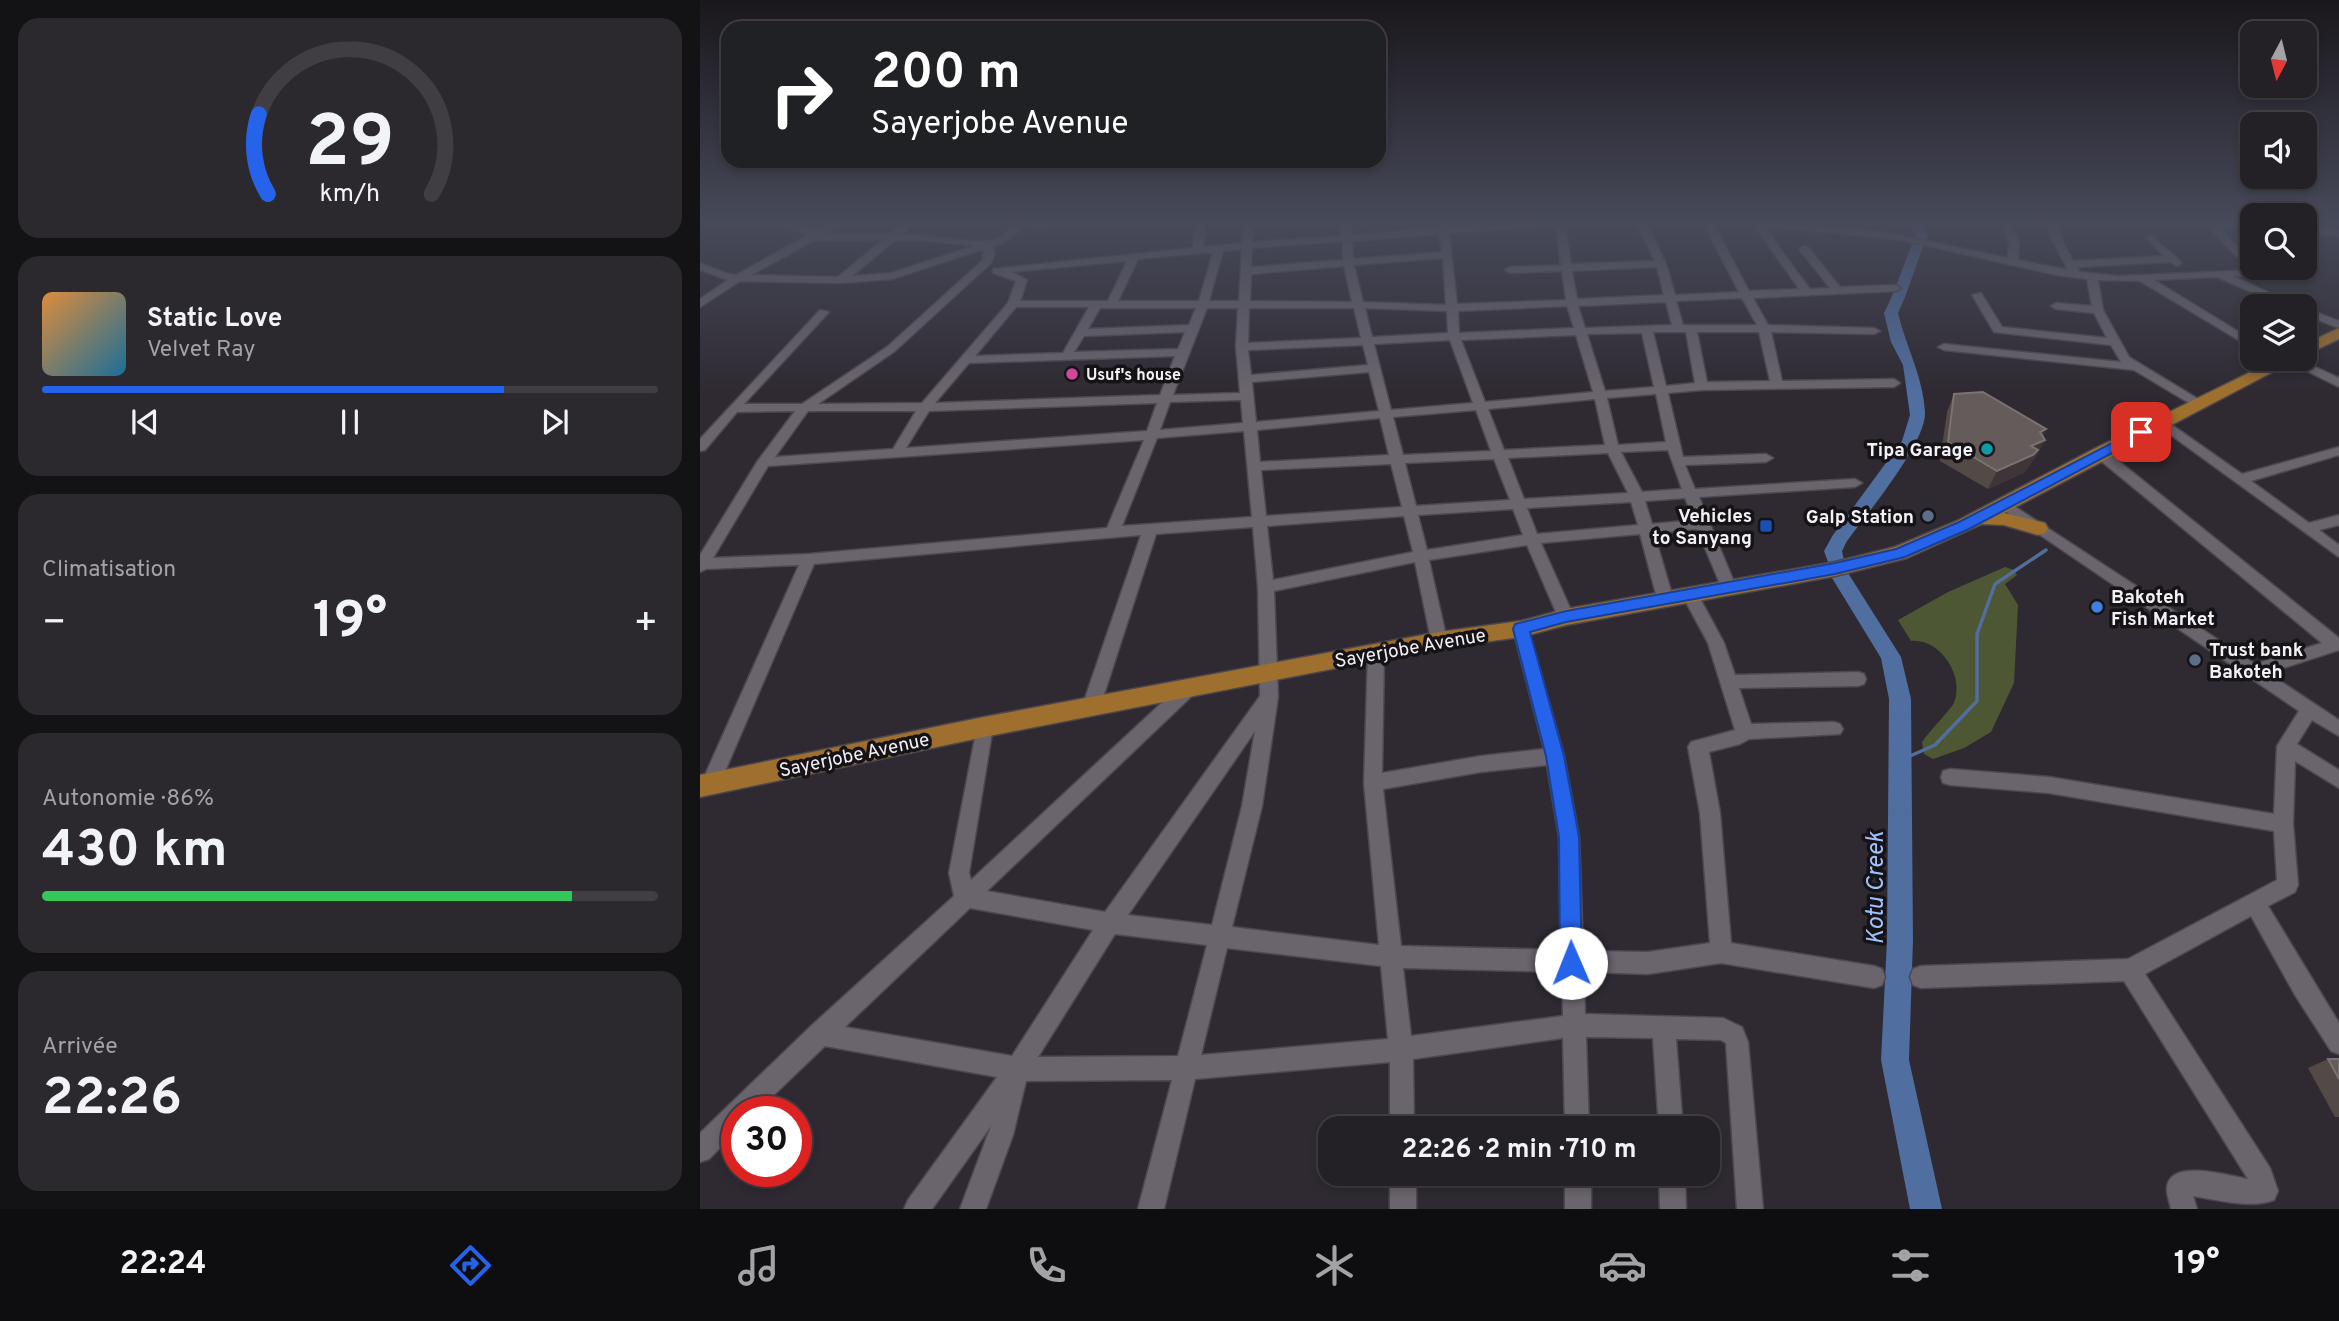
<!DOCTYPE html>
<html lang="fr">
<head>
<meta charset="utf-8">
<style>
  :root { --surface:#232026; --page:#2b282e; --text:#f1f3f6; --muted:#a3a3a7; --line:#403e43; --accent:#2563eb }
  body { margin:0; font-family:Overpass,sans-serif; background:var(--page); color:var(--text); height:100vh; display:flex; flex-direction:column; font-size:26px; white-space:nowrap }
  * { box-sizing:border-box; margin:0 }
  p { font-size:23px; color:var(--muted) }
  .icon { flex:none; width:38px; height:38px; fill:none; stroke:currentColor; stroke-width:2; stroke-linecap:round; stroke-linejoin:round }
  .map { position:relative; flex:1; overflow:hidden }
  .drawer { display:flex; flex-direction:column; gap:18px; padding:18px; background:#131215; width:700px }
  .drawer>* { flex:none }
  .hud { position:absolute; left:21px; top:21px; width:665px; height:147px; border-radius:21px; box-shadow:0 4px 10px #0003,0 0 0 2px var(--line); background:#202124; color:#fff; overflow:hidden }
  .needle { width:46px; rotate:187deg }
  .tools { position:absolute; left:1540px; top:21px; display:grid; gap:14px }
  .tools a { display:grid; place-items:center; width:77px; height:77px; border-radius:14px; background:var(--surface); box-shadow:0 4px 10px #0003,0 0 0 2px var(--line); font-size:35px }
  .speed { position:absolute; left:21px; top:1096px; display:flex; gap:14px; font-size:35px; font-weight:700; text-align:center }
  .speed>* { display:grid; place-content:center; width:91px; height:91px; border-radius:50%; background:var(--surface); box-shadow:0 4px 10px #0003,0 0 0 2px var(--line); line-height:1 }
  .speed .limit { border:10px solid #d22; background:#fff; color:#111 }
  .pin { position:absolute; display:grid; place-items:center; width:60px; height:60px; color:#fff; margin:-30px; border-radius:14px; box-shadow:0 4px 10px #0006 }
  .me { position:absolute; width:77px; margin:-38px; rotate:359deg; stroke-linejoin:round; filter:drop-shadow(0 0 5px #0008) }
  .turn { display:flex; align-items:center; gap:24px; height:147px; padding:0 35px; font-size:32px }
  .turn .icon { width:91px; height:91px; stroke-width:2.5 }
  .turn b { display:block; font-size:49px; line-height:60px }
  .big { font-size:52px; font-weight:700; line-height:1.1 }
  .drawer .widget { flex:1; display:flex; flex-direction:column; justify-content:center; gap:10px; min-width:0; padding:0 24px; border-radius:21px; background:var(--page) }
  .drawer .dial { align-items:center; gap:0 }
  .dial svg { height:182px; overflow:visible; fill:none; stroke:var(--line); stroke-width:7; stroke-linecap:round; text-anchor:middle }
  .dial text { fill:var(--text); stroke:none }
  .song { display:flex; align-items:center; gap:21px }
  .cover { width:84px; height:84px; border-radius:10px; background:linear-gradient(135deg,hsl(30 70% 55%),hsl(200 70% 35%)) }
  .played { height:7px; border-radius:4px; background:linear-gradient(90deg,var(--accent) 75%,var(--line) 75%) }
  .keys { display:flex; justify-content:space-around; direction:ltr }
  .heat { display:flex; justify-content:space-between; align-items:center; font-size:38px; direction:ltr }
  .charge { height:10px; border-radius:5px; background:linear-gradient(90deg,#34c759 86%,var(--line) 0) }
  .trip { position:absolute; left:618px; top:1116px; width:402px; height:70px; border-radius:21px; background:var(--surface); box-shadow:0 4px 10px #0003,0 0 0 2px var(--line); font-weight:700; line-height:70px; text-align:center }
  .tabs { display:flex; height:112px; justify-content:space-around; align-items:center; background:#0e0d0f; color:var(--muted) }
  .tabs .icon { width:49px; height:49px }
  .tabs .on { color:var(--accent) }
  .tabs b { font-size:32px; color:var(--text) }
  main { display:flex; flex:1; min-height:0 }
  .map>svg:first-child { display:block }
  .green { fill:#4d5734 }
  .lines { fill:none; stroke-linecap:round; stroke-linejoin:round }
  .stream { stroke:#506e9f; stroke-width:3.5 }
  .river { fill:#506e9f; fill-rule:evenodd }
  .minor-casing { stroke:#4c484e; stroke-width:3 }
  .major-casing { stroke:#4c484e; stroke-width:3 }
  .minor { fill:#6a646d; fill-rule:evenodd }
  .major { fill:#9f702d; fill-rule:evenodd }
  .wall { fill:#534947 }
  .shaded-wall { fill:#3d3537 }
  .building { fill:#645b5a; stroke:#7b7272; stroke-width:2 }
  .route { fill:#2563eb; stroke:#184099; stroke-width:2 }
  .hotel-dot { fill:#d1479c; stroke:#161317; stroke-width:2.5 }
  .culture-dot { fill:#0f9aa8; stroke:#161317; stroke-width:2.5 }
  .service-dot { fill:#5c6f8a; stroke:#161317; stroke-width:2.5 }
  .transit-dot { fill:#1a4fb4; stroke:#161317; stroke-width:2.5 }
  .shop-dot { fill:#3f7fe0; stroke:#161317; stroke-width:2.5 }
  .labels { text-anchor:middle; stroke-width:7; stroke-linejoin:round; paint-order:stroke }
  .far-poi-label { font-size:16px; font-weight:bold; fill:#f4f1f6; stroke:#161317; text-anchor:start }
  .poi-label { font-size:19px; font-weight:bold; fill:#f4f1f6; stroke:#161317; text-anchor:end }
  .street-label { font-size:19px; fill:#f4f1f6; stroke:#161317 }
  .near-water-label { font-size:24px; font-style:italic; fill:#9ec2fd; stroke:#161317 }
</style>
</head>
<body>
<main>
<section class="drawer">
<div class="widget dial"><svg viewBox="0 0 100 80">
<path d="M14 69A42 42 0 1 1 86 69"/>
<path d="M14 69A42 42 0 0 1 10 34" stroke="#2563eb"/>
<text x="50" y="56" font-size="32" font-weight="700">29</text>
<text x="50" y="72" font-size="11">km/h</text>
</svg></div>
<div class="widget">
<div class="song"><i class="cover"></i><div><b>Static Love</b><p>Velvet Ray</p></div></div>
<div class="played"></div>
<div class="keys"><svg class="icon" aria-label="previous" viewBox="0 0 24 24"><path d="M18 5L8 12l10 7zM5 5v14"/></svg><svg class="icon" aria-label="pause" viewBox="0 0 24 24"><path d="M8 5v14M16 5v14"/></svg><svg class="icon" aria-label="next" viewBox="0 0 24 24"><path d="M6 5l10 7-10 7zM19 5v14"/></svg></div>
</div>
<div class="widget"><p>Climatisation</p>
<div class="heat"><a>−</a><b class="big">19°</b><a>+</a></div>
</div>
<div class="widget"><p>Autonomie · 86%</p><b class="big">430 km</b><div class="charge"></div></div>
<div class="widget"><p>Arrivée</p><b class="big">22:26</b></div>
</section>
<div class="map">
<svg width="1639" height="1209" viewBox="0 0 1639 1209">
  <rect width="100%" height="100%" fill="#2f2a32"/>
  <!-- green -->
  <path class="green" d="M1305 567 1314 570 1317 575 1305 584 1318 605 1314 683 1291 732 1264 748 1233 759 1224 754 1222 742C1228 733 1251 709 1254 703 1265 676 1240 638 1211 641L1198 620 1248 592Z"/>
  <g class="lines">
    <!-- stream -->
    <path class="stream" d="M1201 760 1235 745 1277 701V634L1295 584 1346 550"/>
    <!-- river -->
    <g class="river">
      <path d="M1208 221H1220L1228 236C1216 262 1210 288 1198 313 1206 347 1223 376 1225 412 1227 442 1166 515 1147 541L1142 551 1144 560 1141 565H1129L1124 551 1133 535 1202 441 1210 415 1203 365 1191 342 1184 313C1197 288 1204 261 1216 236Z"/>
      <path d="M1141 571 1148 573 1201 657 1211 699 1213 940 1209 1060 1242 1209H1210L1181 1060 1187 940 1189 699 1181 658 1132 578 1134 573Z"/>
    </g>
    <defs>
      <g id="minor">
        <path d="M73 221H88L116 231 134 221H147L125 234H190L206 221H217L202 234C222 234 283 246 296 239 302 236 308 230 313 225L291 221H386L339 228 324 226 303 243 293 246 295 254 291 263 195 351 118 404 222 403 308 303 316 281 293 273V269L493 248 496 221H506L503 247 542 243 543 221H588L553 226 552 242 642 236V221H652V235L738 228 737 224 742 221 745 222 747 227 828 221H873L865 224 871 264 955 261 935 221H945L966 264 975 295 1039 292 1002 221H1012L1049 291 1099 289 1051 221 1183 232 1308 258 1309 242 1298 221H1308L1319 242 1318 260 1368 270 1352 240 1347 221H1357L1362 240 1373 261 1464 256 1446 238 1451 235 1482 263 1477 266 1470 262 1377 267 1379 272 1418 276 1605 268V264L1610 267 1600 273 1533 276 1598 306H1584L1517 277 1454 280 1552 340V348L1440 281 1398 280 1403 310 1429 357 1503 402V408L1499 409 1434 370 1244 350 1238 347 1244 344 1421 362 1411 345 1294 332 1272 295 1281 293 1302 327 1407 338 1394 313 1356 309 1351 306 1356 303 1392 306 1387 279 1356 275 1202 240 1066 226 1078 246 1110 289 1130 288 1099 249 1104 246 1108 247 1140 287 1196 285 1201 288 1196 291 1053 298 1068 325 1174 328 1180 331 1174 334 1071 332 1082 381 1194 379 1200 383 1194 387 1002 390 968 393 983 457 1066 454 1073 458 1066 462 985 465 995 489 1155 479 1162 483 1155 487 999 497 1036 587 1033 591H1023L997 529 954 533 973 598 965 604 957 598 940 534 841 543 874 617 866 623 858 617 827 545 729 560 747 640 745 644H733L731 640 715 562 574 591 578 697 562 806 532 927 679 945 664 783 668 653 670 649H682L684 653 682 773 781 756 844 749 813 629 815 625H827L864 756 879 837 883 951 948 952 1010 943 1000 813 988 747 991 742 1035 730 1008 643 981 593 983 589H995L1024 643 1035 675 1158 672 1164 674 1166 679 1164 684 1158 686 1039 688 1051 724 1134 722 1140 724 1143 729 1140 734 1049 739 1040 744 1009 752 1020 813 1031 943 1174 966 1182 969 1185 977 1182 985 1174 988 1021 963 948 974 884 972 885 1014 1023 1018 1042 1027 1048 1042 1063 1209H1037L1026 1043 1021 1040 976 1039 983 1129H959L953 1038 886 1037 889 1129H865L863 1038 713 1059 714 1129H690V1062L495 1079 464 1209H438L472 1080 326 1081 313 1135 286 1209H260L291 1126 232 1209H204L208 1200 297 1077 125 1046 57 1111H37V1131L9 1159 0 1162V1133L111 1026 254 896 249 873 278 722 284 720 290 722 293 727 269 873 271 880 483 683 489 681 495 683 498 688 495 693 287 891 405 912 560 696 558 587 553 527 456 534 400 707 397 712 391 714 385 712 382 707 441 535 114 564 17 790 10 792 3 790 1 784 99 565 6 569 0 572V555L57 462 95 411 37 412 5 450 0 451V439L120 310 129 312 44 404H102L187 347 283 260 284 249 192 279 141 283 40 281 0 307V299L28 280 0 270V263L25 273 36 275 108 235ZM856 225 861 265 810 267 805 270 810 273 862 271 866 300 757 304 749 233ZM739 234 742 252 653 259 652 241ZM115 240H183L138 277 51 275ZM195 240H225L274 246 191 273 152 276ZM643 241V260L551 267 552 248ZM542 249 539 301H509L523 251ZM513 252 499 301H418L438 259ZM743 258 746 305 663 302 654 265ZM427 261 408 301H320L327 280 312 272ZM644 266 652 302 550 301 551 274ZM957 267 964 295 877 299 872 271ZM1042 298 1057 325H983L976 301ZM966 302 972 325 885 328 878 306ZM867 306 874 328 759 333 758 311ZM316 307H389L363 353 275 356ZM400 308H496L489 325 388 329ZM507 308H538L536 347 540 393 473 395ZM549 308H654L661 338 548 343ZM665 308 747 311 748 333 672 337ZM485 332 478 349 374 352 384 336ZM953 332H986L995 383 966 386ZM997 332H1059L1070 381 1007 382ZM942 333 954 387 905 391 887 334ZM876 335 893 392 785 402 761 340ZM750 340 773 403 691 410 674 344ZM663 345 668 365 551 375 548 350ZM475 356 460 395 235 403 269 363ZM669 372 679 411 556 422 552 382ZM956 394 966 442 918 445 907 398ZM895 399 905 445 804 450 788 409ZM541 400 543 423 460 430 470 402ZM457 403 447 431 206 448 229 411ZM776 410 791 451 703 455 693 417ZM108 411H216L193 449 75 457ZM680 418 689 455 560 462 557 430ZM544 431 552 517 422 526 457 438ZM444 440 407 528 109 554 13 558 68 466ZM968 450 982 489 942 492 921 452ZM908 453 928 493 824 499 808 458ZM794 459 810 500 716 506 705 463ZM691 464 702 507 566 516 561 470ZM985 498 994 520 952 524 945 501ZM931 502 938 525 837 534 827 508ZM813 509 823 535 727 550 718 515ZM704 516 713 552 573 580 567 526ZM555 731 542 806 512 925 428 915ZM847 765 859 837 861 950 701 946 683 789 781 772ZM270 908 393 930 312 1056 145 1027ZM415 934 507 945 478 1056 338 1057ZM527 948 681 966 688 1039 501 1055ZM703 968 862 972 863 1016 711 1036Z"/>
        <path d="M1267 221H1277L1281 226 1273 228Z"/>
        <path d="M1506 221 1552 224V230L1521 226 1529 238 1552 260 1553 268 1548 267 1522 242Z"/>
        <path d="M1605 227 1639 230V236L1605 233Z"/>
        <path d="M1605 308 1639 321V328L1605 315Z"/>
        <path d="M1583 359H1598L1639 378V387Z"/>
        <path d="M1462 418 1542 474 1639 447V455L1551 481 1609 523 1639 515V525L1619 530 1639 545V557L1457 425V419Z"/>
        <path d="M1400 449 1405 450 1639 638V650L1568 673 1639 720V736L1612 720 1597 744 1639 770V788L1595 761 1593 824 1598 885 1595 892 1568 906 1639 1023V1054L1631 1051 1595 995 1551 916 1445 974 1570 1168 1578 1191 1574 1200C1550 1209 1519 1200 1493 1196L1497 1209H1471C1470 1203 1466 1193 1467 1187 1471 1158 1529 1176 1548 1179L1424 981 1221 988 1213 985 1210 977 1213 969 1221 966 1428 959 1577 880 1574 831 1349 793 1250 785 1243 783 1241 777 1243 771 1250 769 1349 777 1574 814 1577 746 1599 711 1296 505 1303 500 1308 502 1555 664 1622 643 1395 456V450Z"/>
        <rect x="690" y="1174" width="26" height="35"/>
        <rect x="865" y="1174" width="26" height="35"/>
        <path d="M959 1174H985L986 1209H960Z"/>
      </g>
      <g id="major">
        <path d="M1639 328V339L1605 355V344Z"/>
        <path d="M1577 359H1597L1304 513 1345 523 1348 528 1345 533 1338 535 1304 525 1282 524 1207 558 1135 576 866 625 821 637 739 648 284 737 0 797V775L284 717 739 632 821 621 866 609 1135 562 1195 547 1257 521 1394 449Z"/>
      </g>
    </defs>
    <!-- minor casing -->
    <use href="#minor" class="minor-casing"/>
    <!-- major casing -->
    <use href="#major" class="major-casing"/>
    <!-- minor -->
    <use href="#minor" class="minor"/>
    <!-- major -->
    <use href="#major" class="major"/>
  </g>
  <!-- wall -->
  <g class="wall">
    <path d="M1254 394 1346 429 1343 436 1345 440 1335 458 1333 460 1328 468 1323 473 1288 489 1240 461 1247 412Z"/>
    <path d="M1628 1059H1639V1117H1635L1608 1068Z"/>
  </g>
  <!-- shaded-wall -->
  <path class="shaded-wall" d="M1346 429 1339 442 1345 440 1335 458 1333 460 1328 468 1323 473 1288 489 1297 471 1331 446 1340 432Z"/>
  <!-- building -->
  <g class="building">
    <path d="M1283 392 1346 429 1340 432 1345 440 1331 446 1338 450 1333 455 1297 471 1248 442 1254 394Z"/>
    <path d="M1628 1059H1639V1079Z"/>
  </g>
  <!-- sky -->
  <linearGradient id="sky" x2="0" y2="1"><stop stop-color="#1a171c"/><stop offset="0.57" stop-color="#474a5a"/><stop offset="1" stop-color="#474a5a" stop-opacity="0"/></linearGradient>
  <rect width="1639" height="391" fill="url(#sky)"/>
  <!-- route -->
  <path class="route" d="M1441 428 1446 429V435L1269 529 1205 557 1135 574 866 622 830 632 864 756 879 837 882 963 879 971 871 974 863 971 860 963 859 837 846 756 813 629 815 624 866 611 1135 563 1196 549 1259 522Z"/>
  <!-- markers -->
  <circle class="hotel-dot" cx="372" cy="374" r="7"/>
  <circle class="culture-dot" cx="1287" cy="449" r="7"/>
  <g class="service-dot">
    <circle cx="1228" cy="516" r="7"/>
    <circle cx="1495" cy="660" r="7"/>
  </g>
  <rect class="transit-dot" x="1059" y="519" width="14" height="14" rx="3.5"/>
  <circle class="shop-dot" cx="1397" cy="607" r="7"/>
  <g class="labels">
    <!-- far-poi labels -->
    <g class="far-poi-label">
      <text x="386" y="380">Usuf's house</text>
    </g>
    <!-- poi labels -->
    <g class="poi-label">
      <text x="1273" y="456">Tipa Garage</text>
      <text x="1052" y="522">Vehicles<tspan x="1052" dy="22">to Sanyang</tspan></text>
      <text x="1214" y="523">Galp Station</text>
      <text x="1411" y="603" text-anchor="start">Bakoteh<tspan x="1411" dy="22">Fish Market</tspan></text>
      <text x="1509" y="656" text-anchor="start">Trust bank<tspan x="1509" dy="22">Bakoteh</tspan></text>
    </g>
    <!-- street labels -->
    <g class="street-label">
      <text transform="translate(710 647) rotate(-10)" y="7">Sayerjobe Avenue</text>
      <text transform="translate(154 754) rotate(-12)" y="7">Sayerjobe Avenue</text>
    </g>
    <!-- near-water labels -->
    <g class="near-water-label">
      <text transform="translate(1175 888) rotate(-90)" y="8">Kotu Creek</text>
    </g>
  </g>
</svg>
<div class="tools">
<a><svg class="needle" viewBox="-14 -14 28 28"><path d="M0-13l5 13h-10z" fill="#e53935"/><path d="M0 13l5-13h-10z" fill="#a3a3a7"/></svg></a>
<a><svg class="icon" aria-label="sound" viewBox="0 0 24 24"><path d="M4 9h4l5-4v14l-5-4H4zM17 9q2 3 0 6"/></svg></a>
<a><svg class="icon" aria-label="search" viewBox="0 0 24 24"><circle cx="10" cy="10" r="6"/><path d="M15 15l6 6"/></svg></a>
<a><svg class="icon" aria-label="layers" viewBox="0 0 24 24"><path d="M12 4l9 5-9 5-9-5zM3 14l9 5 9-5"/></svg></a>
</div>
<div class="speed"><div class="limit">30</div></div>
<div class="pin" style="left:1441px;top:432px;background:#d93025"><svg class="icon" aria-label="arrive" viewBox="0 0 24 24"><path d="M6 21V4h12l-3 4 3 4H6"/></svg></div>
<svg class="me" style="left:871px;top:963px" viewBox="-20 -20 40 40"><circle r="19" fill="#fff"/><path d="M0-13L10 11 0 6-10 11z" fill="#2563eb"/></svg>
<div class="trip">22:26 · 2 min · 710 m</div>
<div class="hud">
<div class="turn"><svg class="icon" aria-label="right" viewBox="0 0 24 24"><path d="M7 20v-9h11M14 6l5 5-5 5"/></svg><div><b>200 m</b>Sayerjobe Avenue</div></div>
</div>
</div>
</main>
<nav class="tabs">
<b>22:24</b>
<svg class="icon on" aria-label="directions" viewBox="0 0 24 24"><path d="M12 3l9 9-9 9-9-9zM9 14v-3h6M13 9l2 2-2 2"/></svg>
<svg class="icon" aria-label="music" viewBox="0 0 24 24"><path d="M9 18V5l10-2v13"/><circle cx="6" cy="18" r="3"/><circle cx="16" cy="16" r="3"/></svg>
<svg class="icon" aria-label="phone" viewBox="0 0 24 24"><path d="M5 4h4l2 5-3 2q2 4 5 5l2-3 5 2v4C11 20 4 13 5 4z"/></svg>
<svg class="icon" aria-label="climate" viewBox="0 0 24 24"><path d="M12 3v18M4 7l16 10M4 17L20 7"/></svg>
<svg class="icon" aria-label="car" viewBox="0 0 24 24"><path d="M5 17H2v-5l4-1 3-4h7l3 4 3 1v5h-3M9 17h6M6 11h13"/><circle cx="7" cy="17" r="2"/><circle cx="17" cy="17" r="2"/></svg>
<svg class="icon" aria-label="filters" viewBox="0 0 24 24"><path d="M4 7h16M4 17h16"/><circle cx="9" cy="7" r="2"/><circle cx="15" cy="17" r="2"/></svg>
<b>19°</b>
</nav>
</body>
</html>
